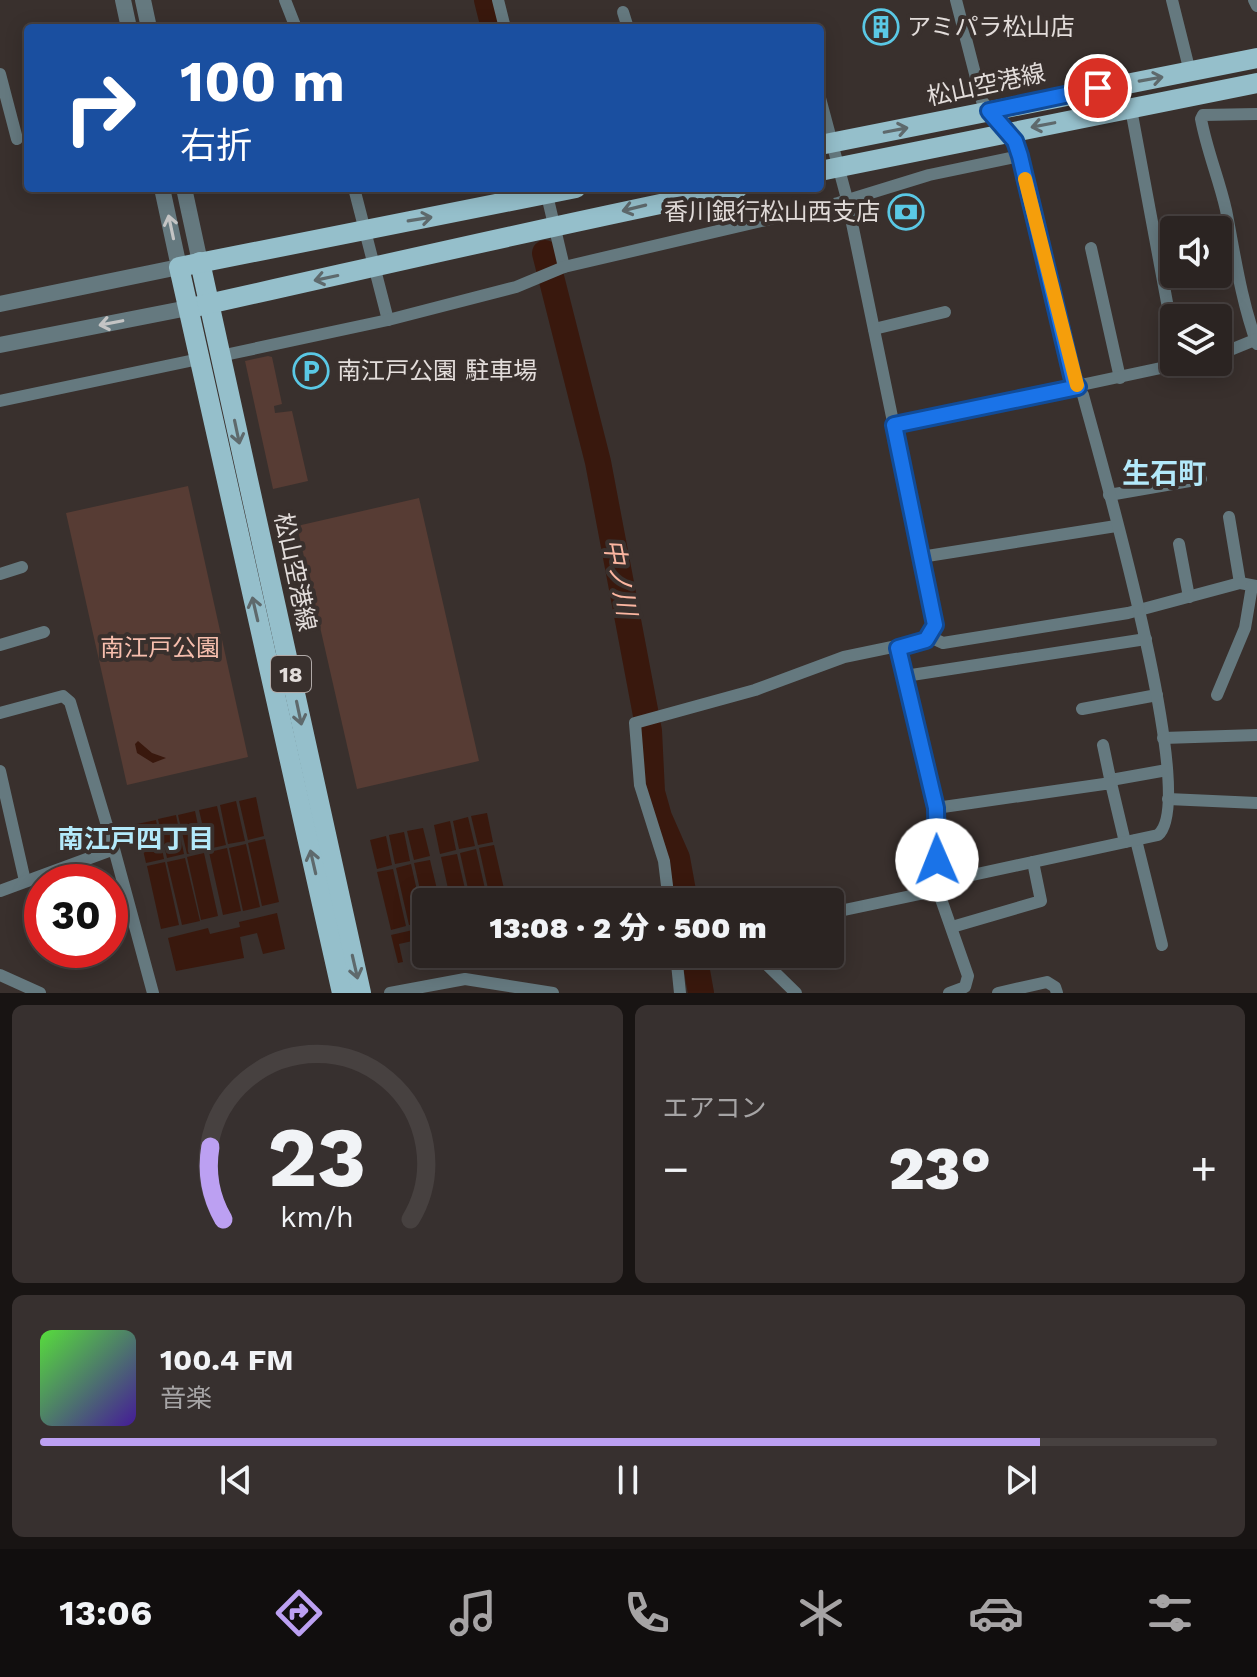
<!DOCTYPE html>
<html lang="ja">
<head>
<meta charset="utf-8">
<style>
  :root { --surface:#2b2422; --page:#37302f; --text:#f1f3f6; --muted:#a6a4a5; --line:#474140; --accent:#bca0f2 }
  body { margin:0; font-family:"Work Sans","Noto Sans JP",sans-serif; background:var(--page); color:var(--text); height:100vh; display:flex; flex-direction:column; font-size:30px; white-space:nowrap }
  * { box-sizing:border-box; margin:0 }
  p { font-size:26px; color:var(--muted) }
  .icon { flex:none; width:44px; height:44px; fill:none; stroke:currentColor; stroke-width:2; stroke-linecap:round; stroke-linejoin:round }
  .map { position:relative; height:993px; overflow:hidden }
  .side { display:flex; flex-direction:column; gap:12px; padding:12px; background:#181413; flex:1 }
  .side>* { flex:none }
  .top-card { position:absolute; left:24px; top:24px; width:800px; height:168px; border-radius:8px; box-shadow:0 4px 20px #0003,0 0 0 2px var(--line); background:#1a4fa0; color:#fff; overflow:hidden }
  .controls { position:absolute; left:1160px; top:216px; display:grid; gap:16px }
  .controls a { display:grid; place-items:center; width:72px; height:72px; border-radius:8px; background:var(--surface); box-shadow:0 4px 20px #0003,0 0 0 2px var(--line); font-size:40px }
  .speed { position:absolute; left:24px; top:864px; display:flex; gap:16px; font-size:40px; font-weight:700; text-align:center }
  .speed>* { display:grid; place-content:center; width:104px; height:104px; border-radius:50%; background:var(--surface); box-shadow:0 4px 20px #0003,0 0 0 2px var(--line); line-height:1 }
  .speed .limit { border:12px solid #d22; background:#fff; color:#111 }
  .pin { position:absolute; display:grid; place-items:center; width:68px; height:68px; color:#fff; margin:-34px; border:4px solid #fff; border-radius:50%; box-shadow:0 2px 8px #0007 }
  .me { position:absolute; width:88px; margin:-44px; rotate:359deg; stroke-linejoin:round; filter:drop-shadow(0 0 6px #0008) }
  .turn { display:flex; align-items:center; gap:28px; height:168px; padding:0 24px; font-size:36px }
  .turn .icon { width:104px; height:104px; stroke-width:2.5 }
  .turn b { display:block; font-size:56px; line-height:68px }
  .big { font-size:60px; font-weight:800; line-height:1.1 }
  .side .widget { flex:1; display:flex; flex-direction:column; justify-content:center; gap:12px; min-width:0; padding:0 28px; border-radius:12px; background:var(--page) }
  .side .dial { align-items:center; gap:0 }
  .dial svg { height:208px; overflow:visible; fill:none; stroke:var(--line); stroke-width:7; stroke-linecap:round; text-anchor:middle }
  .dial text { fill:var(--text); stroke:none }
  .song { display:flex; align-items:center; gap:24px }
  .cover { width:96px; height:96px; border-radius:12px; background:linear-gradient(135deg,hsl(110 70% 55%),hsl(260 70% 35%)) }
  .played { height:8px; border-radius:4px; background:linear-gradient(90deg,var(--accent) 85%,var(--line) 85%) }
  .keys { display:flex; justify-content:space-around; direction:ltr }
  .heat { display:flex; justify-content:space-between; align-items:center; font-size:44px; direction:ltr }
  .side .tiles { flex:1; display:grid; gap:12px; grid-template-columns:1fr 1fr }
  .widget:last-child { grid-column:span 2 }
  .trip { position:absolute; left:412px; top:888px; width:432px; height:80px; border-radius:8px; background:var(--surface); box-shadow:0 4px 20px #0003,0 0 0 2px var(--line); font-weight:800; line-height:80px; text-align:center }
  .dock { display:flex; height:128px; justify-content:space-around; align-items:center; background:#110e0e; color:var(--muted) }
  .dock .icon { width:56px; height:56px }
  .dock .on { color:var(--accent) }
  .dock b { font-size:36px; color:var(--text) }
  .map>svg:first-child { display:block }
  .green { fill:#573c34 }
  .water { fill:#39180d }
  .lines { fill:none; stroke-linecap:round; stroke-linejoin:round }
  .river { stroke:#39180d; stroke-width:26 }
  .minor { stroke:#65797f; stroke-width:12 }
  .tertiary { stroke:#65797f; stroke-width:16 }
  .primary { stroke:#95bfcb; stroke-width:20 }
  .oneway { stroke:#5e696c }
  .oneway2 { stroke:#c4c4c4 }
  .route-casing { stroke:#114b97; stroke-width:20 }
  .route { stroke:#1a73e8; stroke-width:14 }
  .slow { stroke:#f59e0b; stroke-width:14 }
  .labels { text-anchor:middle; stroke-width:8; stroke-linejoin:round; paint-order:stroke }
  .shield { fill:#39302d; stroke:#b0a9a7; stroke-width:2 }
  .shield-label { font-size:22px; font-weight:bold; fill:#e3dddb }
  .poi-label { font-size:24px; fill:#e3dddb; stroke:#39302d; text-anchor:start }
  .street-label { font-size:24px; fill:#e3dddb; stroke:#39302d }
  .park-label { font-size:24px; fill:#f6bead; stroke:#39302d }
  .water-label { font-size:26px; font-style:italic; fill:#fbb6a1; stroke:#39302d }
  .neighbourhood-label { font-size:26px; font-weight:bold; fill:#b3e9fa; stroke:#39302d }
  .quarter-label { font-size:28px; font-weight:bold; fill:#b3e9fa; stroke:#39302d }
</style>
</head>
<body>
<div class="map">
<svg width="1257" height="993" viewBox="0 0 1257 993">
  <rect width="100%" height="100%" fill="#39302d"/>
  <!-- green -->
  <g class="green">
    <path d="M268 356 272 357 282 404 274 406 275 413 292 411 308 481 273 489 245 361Z"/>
    <path d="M188 486 248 757 127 785 66 513Z"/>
    <path d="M419 498 479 761 357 789 297 526Z"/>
  </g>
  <!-- water -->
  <g class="water">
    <path d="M138 741 152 753 166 758 153 763 137 753 135 744Z"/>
    <path d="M256 797 264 836 248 840 239 801Z"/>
    <path d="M236 801 245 841 228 844 220 805Z"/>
    <path d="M217 806 226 845 208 849 199 810Z"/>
    <path d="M195 811 203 850 187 854 178 815Z"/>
    <path d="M487 813 493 842 478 845 471 816Z"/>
    <path d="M176 815 184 854 167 858 158 819Z"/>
    <path d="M468 817 475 846 459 849 453 821Z"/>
    <path d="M156 820 164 859 146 863 137 824Z"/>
    <path d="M450 821 456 850 440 854 434 825Z"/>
    <path d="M423 828 430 856 414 860 407 831Z"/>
    <path d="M404 832 410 861 395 864 389 835Z"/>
    <path d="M386 836 392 865 377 869 370 840Z"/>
    <path d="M265 839 279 902 262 906 248 843Z"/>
    <path d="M246 844 260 907 243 911 229 848Z"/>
    <path d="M494 845 507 902H491L479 848Z"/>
    <path d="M227 848 241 911 223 915 209 852Z"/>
    <path d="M476 849 488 902H471L460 853Z"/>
    <path d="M204 853 218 916 201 920 187 857Z"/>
    <path d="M457 854 468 902H451L441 857Z"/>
    <path d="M185 858 200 921 182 925 167 862Z"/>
    <path d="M430 860 440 902H426V916L414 863Z"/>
    <path d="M165 862 179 925 161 929 147 866Z"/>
    <path d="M411 864 424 922 409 925 396 868Z"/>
    <path d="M393 869 406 926 391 930 377 872Z"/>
    <path d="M277 913 285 949 263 954 257 933 240 937 244 958 176 971 168 938 208 928 210 934 240 927 239 922Z"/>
    <path d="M426 927V938L399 944 403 962 398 963 391 935Z"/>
  </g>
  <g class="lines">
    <!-- river -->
    <g class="river">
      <path d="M487 0 494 28"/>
      <path d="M545 253 598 462 649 731 652 792 659 817 677 858 685 902"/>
      <path d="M694 954 701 993"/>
    </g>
    <!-- minor -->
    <g class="minor">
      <path d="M285 0 296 28"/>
      <path d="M498 0 505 28"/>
      <path d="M1172 0 1190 72"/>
      <path d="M1254 0 1257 6"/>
      <path d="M623 12 628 28"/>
      <path d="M0 74 17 139"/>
      <path d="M1131 109 1174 340"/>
      <path d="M1257 114 1203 115 1201 119C1207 151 1219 179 1226 210 1235 256 1241 300 1257 344"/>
      <path d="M354 188 388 320"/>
      <path d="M546 191 564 267"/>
      <path d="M1091 248 1120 378"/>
      <path d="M874 329 945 312"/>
      <path d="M1218 355 1257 339"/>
      <path d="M220 356 388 320 516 287 564 267 838 203 929 175 1020 156"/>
      <path d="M0 401 199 359"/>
      <path d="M894 425 1189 362"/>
      <path d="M1109 495 1201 479"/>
      <path d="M1229 517 1240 583"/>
      <path d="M1179 544 1189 597"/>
      <path d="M921 557 1116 526"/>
      <path d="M0 574 22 567"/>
      <path d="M930 637 943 643 1128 613 1240 583 1257 586"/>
      <path d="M0 645 44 632"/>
      <path d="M898 648 936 808 941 899 968 976 965 987 949 993"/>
      <path d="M905 676 1146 639"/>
      <path d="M1217 695 1245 628 1252 586"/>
      <path d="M1082 709 1157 695"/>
      <path d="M0 713 63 696 70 702 114 849"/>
      <path d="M1163 738 1257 735"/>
      <path d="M1103 745 1111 783"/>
      <path d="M0 771 25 881"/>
      <path d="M1111 780 1167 770"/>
      <path d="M1168 799 1257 803"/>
      <path d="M936 808 1111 783 1125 842"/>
      <path d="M1136 840 1162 945"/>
      <path d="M940 882 1158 835C1200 800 1099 455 1083 395L1073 380 1020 156 1015 141 982 101 956 0"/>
      <path d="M0 891 114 849 153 993"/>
      <path d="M669 902 664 861 640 785 635 723 755 690 844 657 926 640 935 625 847 199 820 98"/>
      <path d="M830 913 939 890"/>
      <path d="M952 927 1041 901 1033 862"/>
      <path d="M676 954 680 993"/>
      <path d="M756 954 796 993"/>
      <path d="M0 975 40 993"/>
      <path d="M390 993 465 979 553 993"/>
      <path d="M998 993 1047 982 1055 987 1057 993"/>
    </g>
    <!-- tertiary -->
    <g class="tertiary">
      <path d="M123 0 129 28"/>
      <path d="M143 0 149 28"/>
      <path d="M184 188 200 262"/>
      <path d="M0 304 179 267 162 188"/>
      <path d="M0 345 188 308"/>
    </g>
    <!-- primary -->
    <g class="primary">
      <path d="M820 145 1257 58"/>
      <path d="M820 171 1257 83"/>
      <path d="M200 262 361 993"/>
      <path d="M199 306C379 266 558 224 738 188"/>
      <path d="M342 993 179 267 576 188"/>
    </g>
  </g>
  <!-- one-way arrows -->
  <defs><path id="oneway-shaft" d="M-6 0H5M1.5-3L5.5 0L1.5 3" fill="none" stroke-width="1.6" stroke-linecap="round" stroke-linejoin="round" transform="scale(2)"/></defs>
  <g class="oneway">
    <use href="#oneway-shaft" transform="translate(1151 79) rotate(-10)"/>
    <use href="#oneway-shaft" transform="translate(1043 125) rotate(169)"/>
    <use href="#oneway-shaft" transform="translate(896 130) rotate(-11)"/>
    <use href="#oneway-shaft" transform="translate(634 208) rotate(166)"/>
    <use href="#oneway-shaft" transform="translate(420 219) rotate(-9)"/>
    <use href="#oneway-shaft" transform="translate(326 278) rotate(168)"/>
    <use href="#oneway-shaft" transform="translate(237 432) rotate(78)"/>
    <use href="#oneway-shaft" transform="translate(255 609) rotate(-103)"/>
    <use href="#oneway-shaft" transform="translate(299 713) rotate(78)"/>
    <use href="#oneway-shaft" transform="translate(313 862) rotate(-103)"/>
    <use href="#oneway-shaft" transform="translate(355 967) rotate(77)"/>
  </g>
  <g class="oneway2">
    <use href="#oneway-shaft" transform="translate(171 227) rotate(-102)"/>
    <use href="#oneway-shaft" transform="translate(111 323) rotate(169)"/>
  </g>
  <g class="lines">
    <defs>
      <path id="route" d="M937 860 936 808 898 648 926 640 935 625 894 425 1078 387 1073 380 1020 156 1015 141 989 111 1098 88"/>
    </defs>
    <!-- route casing -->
    <use href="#route" class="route-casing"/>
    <!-- route -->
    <use href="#route" class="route"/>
    <!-- slow -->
    <path class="slow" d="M1025 179 1077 385"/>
  </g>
  <!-- icons -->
  <defs>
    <symbol id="building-ring" viewBox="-11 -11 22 22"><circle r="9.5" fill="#39302d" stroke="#5ac8e5" stroke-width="1.5"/><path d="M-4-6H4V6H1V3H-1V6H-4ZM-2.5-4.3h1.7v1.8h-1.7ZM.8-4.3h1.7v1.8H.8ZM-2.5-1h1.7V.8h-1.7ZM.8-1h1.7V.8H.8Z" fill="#5ac8e5"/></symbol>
    <symbol id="bank-ring" viewBox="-11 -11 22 22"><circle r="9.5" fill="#39302d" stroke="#5ac8e5" stroke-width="1.5"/><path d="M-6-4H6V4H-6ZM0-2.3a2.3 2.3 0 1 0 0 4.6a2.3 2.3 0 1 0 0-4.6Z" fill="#5ac8e5"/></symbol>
    <symbol id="parking-ring" viewBox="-11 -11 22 22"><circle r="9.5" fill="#39302d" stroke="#5ac8e5" stroke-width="1.5"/><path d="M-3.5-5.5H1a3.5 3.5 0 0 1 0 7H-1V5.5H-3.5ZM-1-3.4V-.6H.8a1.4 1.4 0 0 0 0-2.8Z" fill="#5ac8e5"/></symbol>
  </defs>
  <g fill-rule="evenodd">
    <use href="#building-ring" x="861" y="7" width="40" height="40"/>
    <use href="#bank-ring" x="886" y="192" width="40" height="40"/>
    <use href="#parking-ring" x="291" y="351" width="40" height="40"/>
  </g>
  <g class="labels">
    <!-- shield labels -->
    <rect class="shield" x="271" y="656" width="40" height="36" rx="6"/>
    <g class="shield-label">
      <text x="291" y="682">18</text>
    </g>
    <!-- poi labels -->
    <g class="poi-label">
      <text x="907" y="35">アミパラ松山店</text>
      <text x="880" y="220" text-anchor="end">香川銀行松山西支店</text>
      <text x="337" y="379">南江戸公園 駐車場</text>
    </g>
    <!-- street labels -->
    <g class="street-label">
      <text transform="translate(986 85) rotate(-12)" y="8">松山空港線</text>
      <text transform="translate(295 572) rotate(78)" y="8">松山空港線</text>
    </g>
    <!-- park labels -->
    <g class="park-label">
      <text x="160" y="656">南江戸公園</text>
    </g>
    <!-- water labels -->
    <g class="water-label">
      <text transform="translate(620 577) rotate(79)" y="9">中ノ川</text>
    </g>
    <!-- neighbourhood labels -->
    <g class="neighbourhood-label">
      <text x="136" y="848">南江戸四丁目</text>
    </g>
    <!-- quarter labels -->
    <g class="quarter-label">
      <text x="1164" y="483">生石町</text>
    </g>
  </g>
</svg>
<div class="controls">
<a><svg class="icon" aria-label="sound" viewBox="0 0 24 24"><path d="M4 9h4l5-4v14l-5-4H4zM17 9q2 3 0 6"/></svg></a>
<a><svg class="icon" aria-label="layers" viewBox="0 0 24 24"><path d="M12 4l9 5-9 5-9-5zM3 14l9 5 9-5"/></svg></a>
</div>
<div class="speed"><div class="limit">30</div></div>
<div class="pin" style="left:1098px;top:88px;background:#d93025"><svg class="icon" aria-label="arrive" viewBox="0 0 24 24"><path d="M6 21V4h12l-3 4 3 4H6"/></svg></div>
<svg class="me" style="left:937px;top:860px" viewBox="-20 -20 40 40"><circle r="19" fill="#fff"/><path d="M0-13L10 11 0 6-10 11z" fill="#1a73e8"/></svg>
<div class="trip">13:08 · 2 分 · 500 m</div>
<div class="top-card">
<div class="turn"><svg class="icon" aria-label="right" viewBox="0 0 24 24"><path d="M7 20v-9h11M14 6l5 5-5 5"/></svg><div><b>100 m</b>右折</div></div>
</div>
</div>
<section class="side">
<div class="tiles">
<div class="widget dial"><svg viewBox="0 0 100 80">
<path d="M14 69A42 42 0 1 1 86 69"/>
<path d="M14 69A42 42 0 0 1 9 41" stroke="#bca0f2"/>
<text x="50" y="56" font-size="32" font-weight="700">23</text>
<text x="50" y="72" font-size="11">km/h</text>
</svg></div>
<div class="widget"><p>エアコン</p>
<div class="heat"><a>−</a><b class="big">23°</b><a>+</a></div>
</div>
<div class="widget">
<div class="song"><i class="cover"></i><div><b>100.4 FM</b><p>音楽</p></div></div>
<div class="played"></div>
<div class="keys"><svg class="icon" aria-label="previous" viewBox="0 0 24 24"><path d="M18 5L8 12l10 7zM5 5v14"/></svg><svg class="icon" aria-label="pause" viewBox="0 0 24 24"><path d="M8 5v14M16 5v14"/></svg><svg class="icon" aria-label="next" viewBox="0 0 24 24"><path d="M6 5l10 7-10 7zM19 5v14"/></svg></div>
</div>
</div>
</section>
<nav class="dock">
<b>13:06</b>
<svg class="icon on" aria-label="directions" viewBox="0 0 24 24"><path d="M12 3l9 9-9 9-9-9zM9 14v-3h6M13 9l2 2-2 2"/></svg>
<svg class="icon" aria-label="music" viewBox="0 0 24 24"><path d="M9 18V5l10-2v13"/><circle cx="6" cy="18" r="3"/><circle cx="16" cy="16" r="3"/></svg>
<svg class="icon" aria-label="phone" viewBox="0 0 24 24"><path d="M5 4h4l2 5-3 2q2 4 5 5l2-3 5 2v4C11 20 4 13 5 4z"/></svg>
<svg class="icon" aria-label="climate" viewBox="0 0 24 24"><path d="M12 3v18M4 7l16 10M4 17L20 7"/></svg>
<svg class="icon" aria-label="car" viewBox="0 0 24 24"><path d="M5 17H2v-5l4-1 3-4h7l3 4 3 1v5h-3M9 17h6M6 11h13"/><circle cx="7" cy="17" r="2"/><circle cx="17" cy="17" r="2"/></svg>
<svg class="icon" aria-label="filters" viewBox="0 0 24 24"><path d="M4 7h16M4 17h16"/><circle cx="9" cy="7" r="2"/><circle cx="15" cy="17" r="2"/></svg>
</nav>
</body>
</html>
